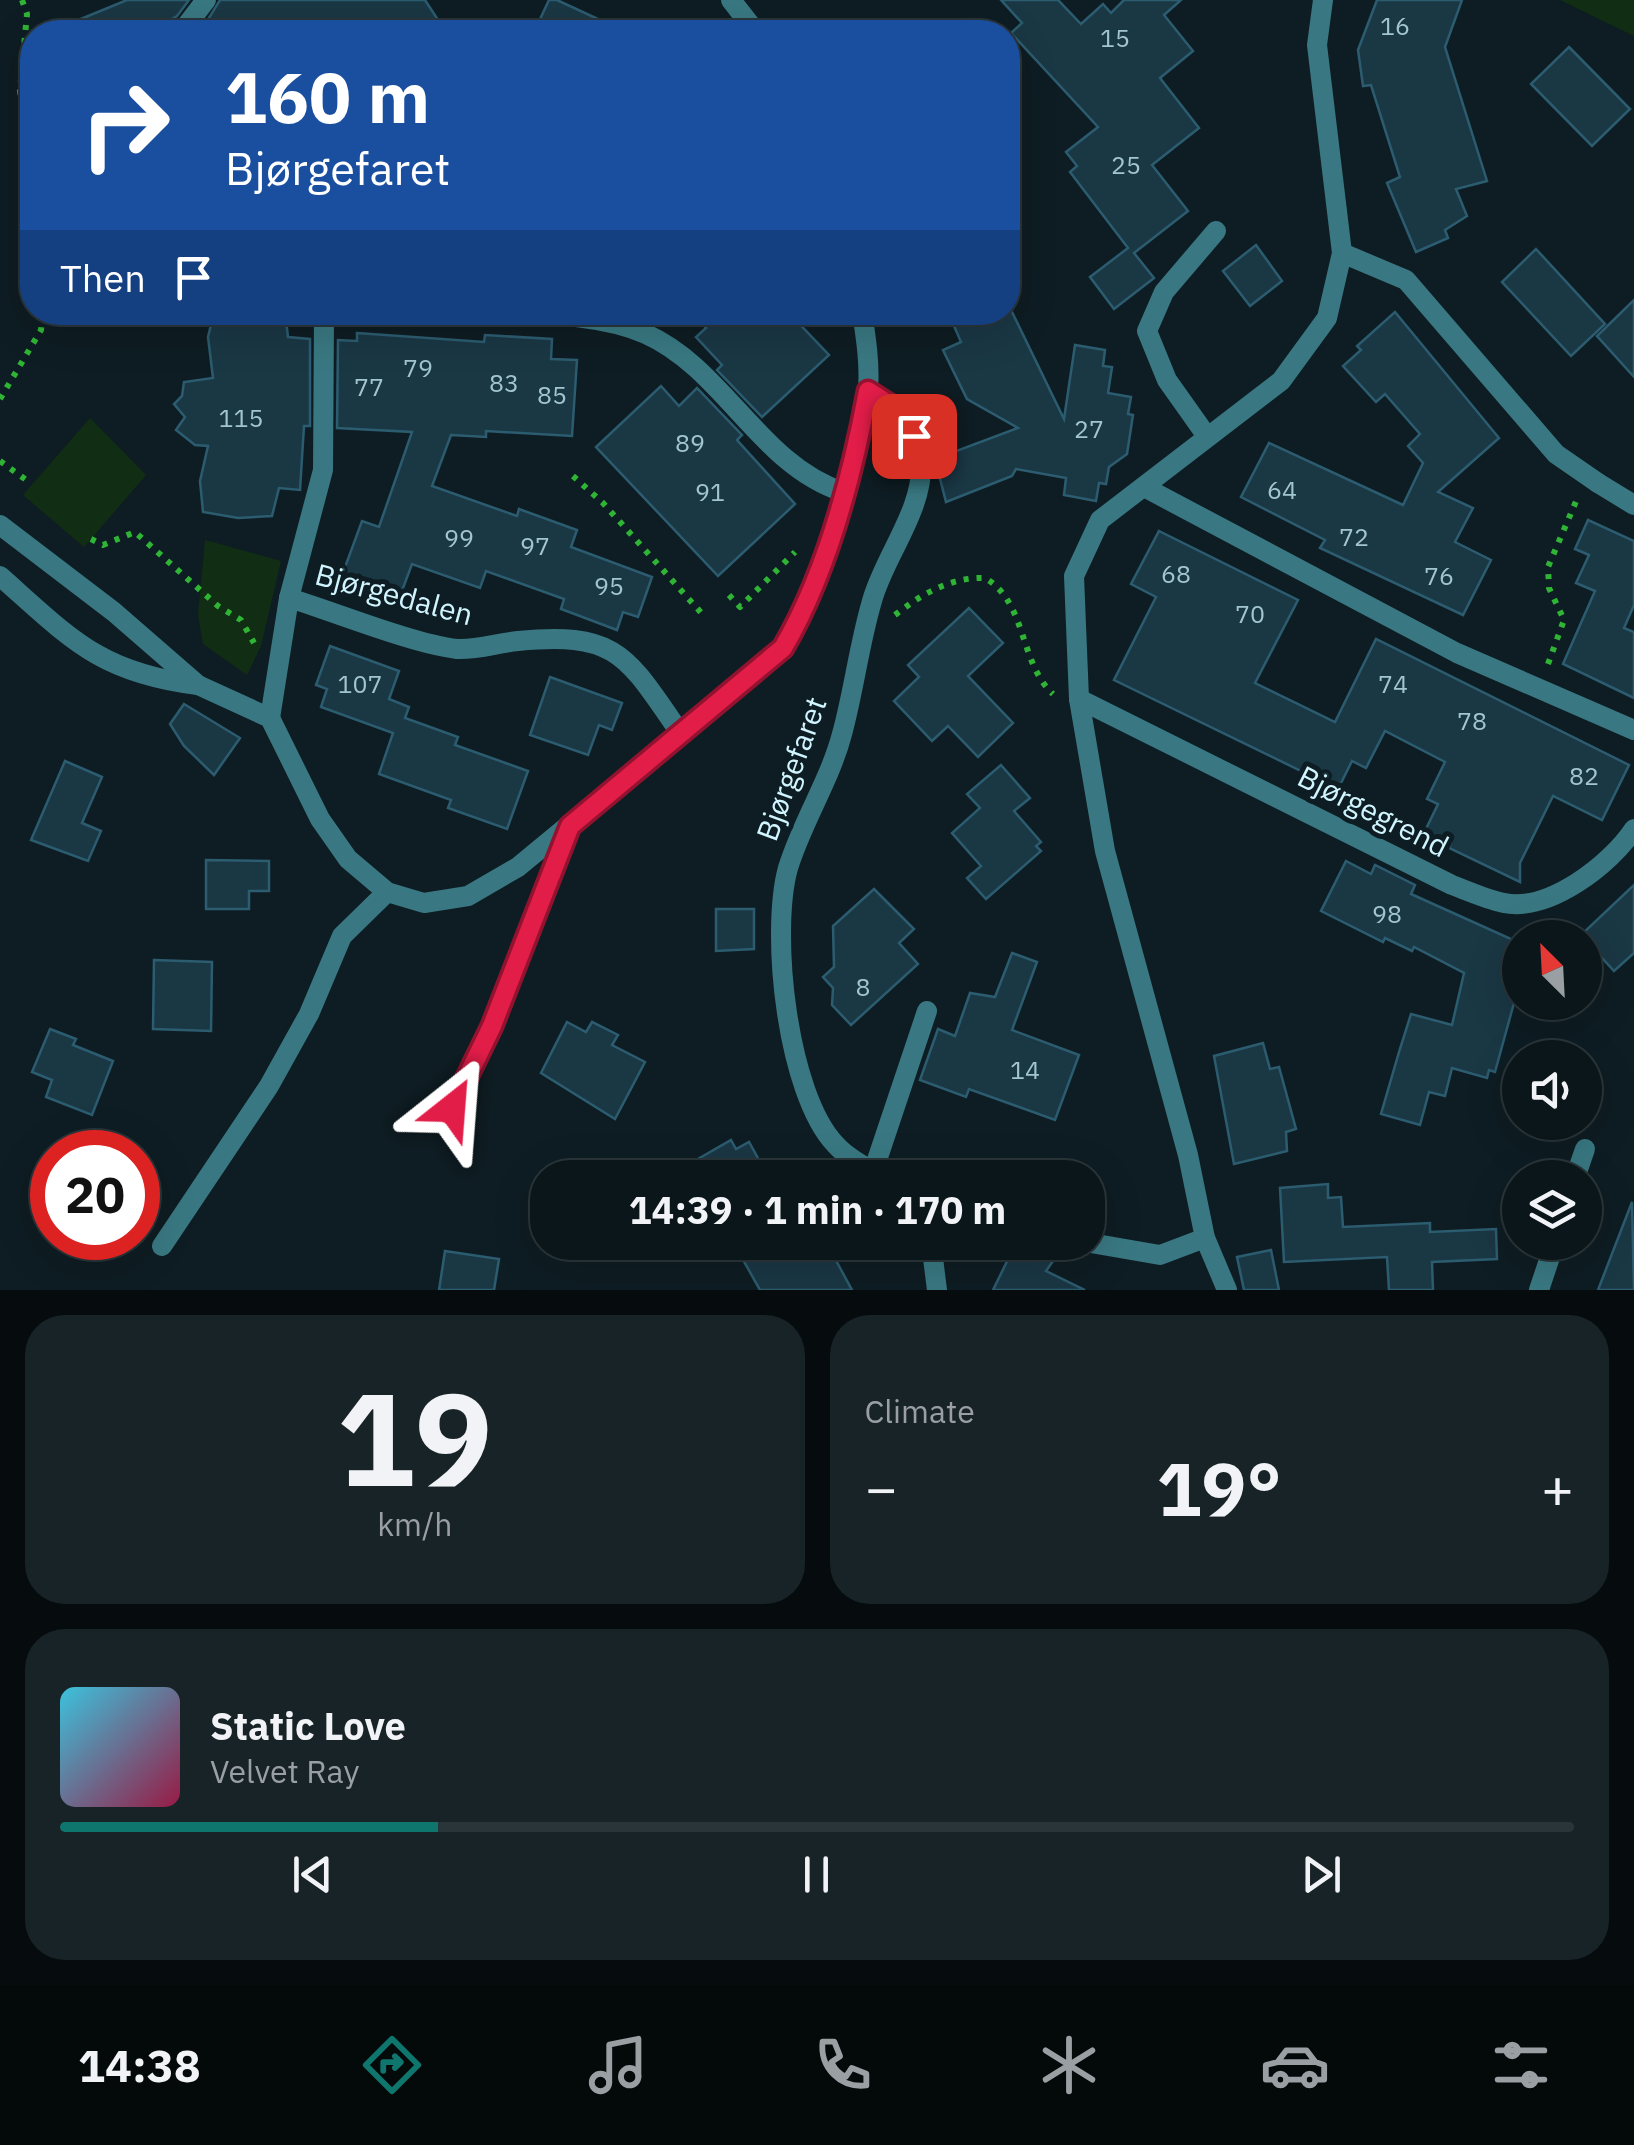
<!DOCTYPE html>
<html lang="en">
<head>
<meta charset="utf-8">
<style>
  :root { --surface:#0a161a; --page:#182327; --text:#f1f3f6; --muted:#999fa2; --line:#2a3539; --accent:#0f766e }
  body { margin:0; font-family:"IBM Plex Sans",sans-serif; background:var(--page); color:var(--text); height:100vh; display:flex; flex-direction:column; font-size:38px; white-space:nowrap }
  * { box-sizing:border-box; margin:0 }
  p { font-size:32px; color:var(--muted) }
  .icon { flex:none; width:55px; height:55px; fill:none; stroke:currentColor; stroke-width:2; stroke-linecap:round; stroke-linejoin:round }
  .map { position:relative; height:1290px; overflow:hidden }
  .side { display:flex; flex-direction:column; gap:25px; padding:25px; background:#060c0e; flex:1 }
  .side>* { flex:none }
  .top-card { position:absolute; left:20px; top:20px; width:1000px; height:305px; border-radius:40px; box-shadow:0 10px 40px #0002,0 0 0 2px var(--line); background:#1a4fa0; color:#fff; overflow:hidden }
  .needle { width:65px; rotate:336deg }
  .tools { position:absolute; left:1502px; top:920px; display:grid; gap:20px }
  .tools a { display:grid; place-items:center; width:100px; height:100px; border-radius:50%; background:var(--surface); box-shadow:0 10px 40px #0002,0 0 0 2px var(--line); font-size:50px }
  .speed { position:absolute; left:30px; top:1130px; display:flex; gap:20px; font-size:50px; font-weight:700; text-align:center }
  .speed>* { display:grid; place-content:center; width:130px; height:130px; border-radius:50%; background:var(--surface); box-shadow:0 10px 40px #0002,0 0 0 2px var(--line); line-height:1 }
  .speed .limit { border:15px solid #d22; background:#fff; color:#111 }
  .pin { position:absolute; display:grid; place-items:center; width:85px; height:85px; color:#fff; margin:-42px; border-radius:20px; box-shadow:0 5px 15px #0006 }
  .me { position:absolute; width:110px; margin:-55px; rotate:28deg; stroke-linejoin:round; filter:drop-shadow(0 0 8px #0008) }
  .turn { display:flex; align-items:center; gap:35px; height:210px; padding:0 40px; font-size:45px }
  .turn .icon { width:130px; height:130px; stroke-width:2.5 }
  .turn b { display:block; font-size:70px; line-height:85px }
  .then { display:flex; align-items:center; height:95px; padding:0 40px; background:#0003; gap:20px; font-size:38px }
  .big { font-size:75px; font-weight:700; line-height:1.1 }
  .side .tile { flex:1; display:flex; flex-direction:column; justify-content:center; gap:15px; min-width:0; padding:0 35px; border-radius:40px; background:var(--page) }
  .side .dial { align-items:center; gap:0 }
  .dial b { font-size:130px; line-height:1 }
  .song { display:flex; align-items:center; gap:30px }
  .cover { width:120px; height:120px; border-radius:15px; background:linear-gradient(135deg,hsl(190 70% 55%),hsl(340 70% 35%)) }
  .played { height:10px; border-radius:5px; background:linear-gradient(90deg,var(--accent) 25%,var(--line) 25%) }
  .keys { display:flex; justify-content:space-around; direction:ltr }
  .heat { display:flex; justify-content:space-between; align-items:center; font-size:55px; direction:ltr }
  .side .tiles { flex:1; display:grid; gap:25px; grid-template-columns:1fr 1fr }
  .tile:last-child { grid-column:span 2 }
  .trip { position:absolute; left:530px; top:1160px; width:575px; height:100px; border-radius:40px; background:var(--surface); box-shadow:0 10px 40px #0002,0 0 0 2px var(--line); font-weight:700; line-height:100px; text-align:center }
  .tabs { display:flex; height:160px; justify-content:space-around; align-items:center; background:#04090a; color:var(--muted) }
  .tabs .icon { width:70px; height:70px }
  .tabs .current { color:var(--accent) }
  .tabs b { font-size:45px; color:var(--text) }
  .map>svg:first-child { display:block }
  .green { fill:#112d13 }
  .building { fill:#1a3744; stroke:#2c5c70; stroke-width:2.5 }
  .lines { fill:none; stroke-linecap:round; stroke-linejoin:round }
  .path { stroke:#2fb435; stroke-width:6; stroke-dasharray:5 8; stroke-linecap:butt }
  .service { stroke:#397882; stroke-width:20 }
  .minor { stroke:#397882; stroke-width:20 }
  .route-casing { stroke:#92132f; stroke-width:25 }
  .route { stroke:#e11d48; stroke-width:18 }
  .labels { text-anchor:middle; stroke-width:10; stroke-linejoin:round; paint-order:stroke }
  .number-label { font-size:25px; fill:#a2c6d0 }
  .street-label { font-size:30px; fill:#d0f5ff; stroke:#0e1d23 }
</style>
</head>
<body>
<div class="map">
<svg width="1634" height="1290" viewBox="0 0 1634 1290">
  <rect width="100%" height="100%" fill="#0e1d23"/>
  <!-- green -->
  <g class="green">
    <path d="M1560 0H1634V36Z"/>
    <path d="M90 418 146 475 84 547 23 495Z"/>
    <path d="M205 540 281 561 261 646 247 675 203 644 198 615Z"/>
  </g>
  <!-- building -->
  <g class="building">
    <path d="M127 0H189L177 16 149 32H49Z"/>
    <path d="M220 0H425L446 32H207L204 26Z"/>
    <path d="M549 0H557L626 32H534Z"/>
    <path d="M1001 0H1058L1081 24 1103 4 1111 13 1124 0H1181L1164 15 1193 51 1160 78 1199 128 1152 165 1188 211 1134 253 1154 278 1114 309 1090 277 1128 248 1070 172 1077 166 1066 152 1098 127 1011 33 1022 23Z"/>
    <path d="M1377 0H1462L1445 47 1487 181 1456 189 1467 216 1445 230 1448 238 1416 252 1387 183 1400 177 1371 85 1363 86 1358 50Z"/>
    <path d="M1569 47 1630 109 1592 146 1531 84Z"/>
    <path d="M1256 245 1282 281 1250 306 1223 271Z"/>
    <path d="M1536 249 1605 324 1571 356 1502 282Z"/>
    <path d="M1634 300V377L1597 336Z"/>
    <path d="M214 312H285L288 337 310 339V426H304L300 490 279 488 272 516 238 518 203 512 200 481 208 446 195 445 176 430 185 417 174 404 182 396 184 382 213 378 208 337Z"/>
    <path d="M692 312H788L829 355 762 417 717 370 722 365 696 337 706 328Z"/>
    <path d="M948 312H1012L1064 419 1075 345 1105 350 1103 366 1112 367 1108 393 1131 397 1128 414 1133 415 1127 454 1109 467 1106 484 1099 483 1096 501 1064 495 1066 478 1016 469 1012 476 946 502 935 459 1018 428 967 399 943 350 961 342Z"/>
    <path d="M1395 312 1499 438 1438 492 1473 508 1455 542 1491 560 1463 615 1320 548 1325 540 1241 497 1269 443 1403 505 1423 463 1408 446 1420 434 1385 394 1376 402 1343 366 1361 350 1357 346Z"/>
    <path d="M357 333 484 342 485 335 552 339 551 359 577 360 572 436 486 431V437L451 435 432 486 517 516 519 509 577 530 571 547 652 577 638 617 623 612 617 630 561 609 564 599 486 571 480 588 412 564 399 599 341 578 362 521 379 527 412 432 337 428 338 340 357 341Z"/>
    <path d="M661 386 679 406 697 388 742 435 737 440 795 504 718 576 596 447Z"/>
    <path d="M1588 520 1634 541V605L1624 628 1634 632V698L1563 664 1595 591 1576 583 1589 555 1575 549Z"/>
    <path d="M1159 531 1298 600 1255 683 1335 722 1376 639 1629 765 1602 820 1553 796 1520 863V882L1449 848 1451 843 1425 831 1438 804 1427 799 1445 762 1385 731 1366 768 1352 761 1338 789 1114 680 1156 597 1131 584Z"/>
    <path d="M969 608 1003 643 968 676 1013 723 978 757 948 726 932 741 894 701 919 677 908 665Z"/>
    <path d="M330 646 399 671 389 699 409 707 405 718 458 737 455 745 528 771 507 829 448 808 451 800 379 774 393 733 321 707 327 689 316 685Z"/>
    <path d="M550 677 622 703 612 730 599 725 588 755 530 735Z"/>
    <path d="M184 704 240 738 214 775 184 746 170 724Z"/>
    <path d="M65 761 102 777 82 823 101 831 88 861 31 840Z"/>
    <path d="M1001 765 1030 798 1014 811 1041 842 1036 846 1041 851 986 899 967 878 981 866 952 833 980 808 967 794Z"/>
    <path d="M206 860 269 861V891H249V909H206Z"/>
    <path d="M1346 861 1371 874 1375 865 1415 885 1411 894 1520 943V981L1495 1072 1489 1070 1487 1078 1452 1068 1445 1096 1429 1092 1420 1125 1381 1114 1399 1052 1411 1014 1452 1025 1464 973 1414 947 1412 951 1385 938 1383 942 1321 911Z"/>
    <path d="M1634 885V953L1614 971 1581 935Z"/>
    <path d="M874 889 914 929 899 943 918 964 851 1025 832 1005 833 988 823 977 834 967 833 926Z"/>
    <path d="M716 909H754V949L716 951Z"/>
    <path d="M1012 953 1037 962 1012 1030 1079 1055 1055 1120 969 1089 966 1097 920 1080 938 1029 955 1036 970 993 995 997Z"/>
    <path d="M154 960 212 962 211 1031 153 1029Z"/>
    <path d="M567 1022 586 1032 592 1022 618 1035 612 1045 645 1062 615 1119 541 1073Z"/>
    <path d="M50 1029 76 1039 73 1045 113 1061 92 1115 46 1097 52 1080 32 1072Z"/>
    <path d="M1263 1043 1270 1069 1279 1067 1296 1129 1286 1132 1287 1151 1234 1164 1214 1056Z"/>
    <path d="M731 1140 736 1149 749 1142 769 1178H665Z"/>
    <path d="M1328 1184V1198L1341 1197 1343 1227 1430 1223V1232L1496 1229 1497 1259 1432 1262 1433 1290H1389L1387 1257 1284 1262 1280 1188Z"/>
    <path d="M1632 1202 1634 1290H1598Z"/>
    <path d="M733 1242H826L852 1290H760Z"/>
    <path d="M1016 1243 1053 1261 1046 1271 1085 1290H993Z"/>
    <path d="M1271 1250 1279 1290H1244L1237 1257Z"/>
    <path d="M445 1251 499 1259 494 1290H439Z"/>
  </g>
  <g class="lines">
    <!-- path -->
    <g class="path">
      <path d="M22 0 27 14 20 90 32 193"/>
      <path d="M0 399 41 330 43 312"/>
      <path d="M0 461 29 482"/>
      <path d="M573 476 603 503 704 616"/>
      <path d="M91 539 103 545 135 532 218 606 241 620 254 643"/>
      <path d="M729 595 740 607 795 552"/>
      <path d="M895 615C922 594 950 577 985 578 1027 602 1019 663 1053 694"/>
      <path d="M1548 664 1564 620 1549 588 1548 567 1577 499"/>
    </g>
    <!-- service -->
    <g class="service">
      <path d="M186 26 206 0"/>
      <path d="M477 312C531 315 595 312 646 334 724 369 760 465 843 492"/>
      <path d="M1206 435 1167 380 1147 331 1164 292 1216 231"/>
      <path d="M1598 483 1634 505"/>
      <path d="M289 598C335 612 413 644 457 649 478 650 497 643 518 641 619 631 627 657 681 734"/>
      <path d="M452 1108 493 1026 570 826"/>
      <path d="M873 1172 927 1011"/>
      <path d="M1575 1178 1585 1149"/>
      <path d="M1539 1290 1555 1242"/>
    </g>
    <!-- minor -->
    <g class="minor">
      <path d="M731 0 756 32"/>
      <path d="M186 32V26"/>
      <path d="M1342 253 1406 280 1556 454 1598 483"/>
      <path d="M868 391C894 408 918 425 921 459 925 509 884 556 872 601 859 645 854 690 842 734 830 780 802 822 788 868 770 933 787 1093 835 1144 847 1158 869 1169 885 1178"/>
      <path d="M1144 487 1457 653 1634 730"/>
      <path d="M0 525 114 612 198 685 270 718 320 819 348 859 387 892 424 903 468 896 518 867 783 648C817 590 862 458 868 390 870 364 866 338 862 312"/>
      <path d="M0 576C71 639 100 673 198 685"/>
      <path d="M1079 699 1452 885C1468 891 1486 899 1504 903 1549 912 1610 865 1634 829"/>
      <path d="M270 718 289 598 323 470 324 317"/>
      <path d="M931 1242 937 1290"/>
      <path d="M1085 1242 1160 1255 1205 1238"/>
      <path d="M162 1246 269 1086 309 1014 342 936 387 892"/>
      <path d="M1227 1290 1205 1238 1188 1155 1105 851 1079 699 1074 576 1100 520 1281 381 1327 318 1342 253 1317 45 1323 0"/>
    </g>
  </g>
  <g class="lines">
    <defs>
      <path id="route" d="M452 1108 492 1026 570 826 783 648C827 573 852 477 868 391L901 412 914 436"/>
    </defs>
    <!-- route casing -->
    <use href="#route" class="route-casing"/>
    <!-- route -->
    <use href="#route" class="route"/>
  </g>
  <g class="labels">
    <!-- number labels -->
    <g class="number-label">
      <text x="1395" y="35">16</text>
      <text x="1115" y="47">15</text>
      <text x="1126" y="174">25</text>
      <text x="418" y="377">79</text>
      <text x="504" y="392">83</text>
      <text x="369" y="396">77</text>
      <text x="552" y="404">85</text>
      <text x="241" y="427">115</text>
      <text x="1089" y="438">27</text>
      <text x="690" y="452">89</text>
      <text x="1282" y="499">64</text>
      <text x="710" y="501">91</text>
      <text x="1354" y="546">72</text>
      <text x="459" y="547">99</text>
      <text x="535" y="555">97</text>
      <text x="1176" y="583">68</text>
      <text x="1439" y="585">76</text>
      <text x="609" y="595">95</text>
      <text x="1250" y="623">70</text>
      <text x="360" y="693">107</text>
      <text x="1393" y="693">74</text>
      <text x="1472" y="730">78</text>
      <text x="1584" y="785">82</text>
      <text x="1387" y="923">98</text>
      <text x="863" y="996">8</text>
      <text x="1025" y="1079">14</text>
    </g>
    <!-- street labels -->
    <g class="street-label">
      <text transform="translate(394 595) rotate(15)" y="10">Bjørgedalen</text>
      <text transform="translate(792 769) rotate(-70)" y="10">Bjørgefaret</text>
      <text transform="translate(1373 812) rotate(27)" y="10">Bjørgegrend</text>
    </g>
  </g>
</svg>
<div class="tools">
<a><svg class="needle" viewBox="-14 -14 28 28"><path d="M0-13l5 13h-10z" fill="#e53935"/><path d="M0 13l5-13h-10z" fill="#999fa2"/></svg></a>
<a><svg class="icon" aria-label="sound" viewBox="0 0 24 24"><path d="M4 9h4l5-4v14l-5-4H4zM17 9q2 3 0 6"/></svg></a>
<a><svg class="icon" aria-label="layers" viewBox="0 0 24 24"><path d="M12 4l9 5-9 5-9-5zM3 14l9 5 9-5"/></svg></a>
</div>
<div class="speed"><div class="limit">20</div></div>
<div class="pin" style="left:914px;top:436px;background:#d93025"><svg class="icon" aria-label="arrive" viewBox="0 0 24 24"><path d="M6 21V4h12l-3 4 3 4H6"/></svg></div>
<svg class="me" style="left:452px;top:1108px" viewBox="-20 -20 40 40"><path d="M0-17L14 15 0 8-14 15z" fill="#e11d48" stroke="#fff" stroke-width="4"/></svg>
<div class="trip">14:39 · 1 min · 170 m</div>
<div class="top-card">
<div class="turn"><svg class="icon" aria-label="right" viewBox="0 0 24 24"><path d="M7 20v-9h11M14 6l5 5-5 5"/></svg><div><b>160 m</b>Bjørgefaret</div></div>
<div class="then">Then<svg class="icon" aria-label="arrive" viewBox="0 0 24 24"><path d="M6 21V4h12l-3 4 3 4H6"/></svg></div>
</div>
</div>
<section class="side">
<div class="tiles">
<div class="tile dial"><b>19</b><p>km/h</p></div>
<div class="tile"><p>Climate</p>
<div class="heat"><a>−</a><b class="big">19°</b><a>+</a></div>
</div>
<div class="tile">
<div class="song"><i class="cover"></i><div><b>Static Love</b><p>Velvet Ray</p></div></div>
<div class="played"></div>
<div class="keys"><svg class="icon" aria-label="previous" viewBox="0 0 24 24"><path d="M18 5L8 12l10 7zM5 5v14"/></svg><svg class="icon" aria-label="pause" viewBox="0 0 24 24"><path d="M8 5v14M16 5v14"/></svg><svg class="icon" aria-label="next" viewBox="0 0 24 24"><path d="M6 5l10 7-10 7zM19 5v14"/></svg></div>
</div>
</div>
</section>
<nav class="tabs">
<b>14:38</b>
<svg class="icon current" aria-label="directions" viewBox="0 0 24 24"><path d="M12 3l9 9-9 9-9-9zM9 14v-3h6M13 9l2 2-2 2"/></svg>
<svg class="icon" aria-label="music" viewBox="0 0 24 24"><path d="M9 18V5l10-2v13"/><circle cx="6" cy="18" r="3"/><circle cx="16" cy="16" r="3"/></svg>
<svg class="icon" aria-label="phone" viewBox="0 0 24 24"><path d="M5 4h4l2 5-3 2q2 4 5 5l2-3 5 2v4C11 20 4 13 5 4z"/></svg>
<svg class="icon" aria-label="climate" viewBox="0 0 24 24"><path d="M12 3v18M4 7l16 10M4 17L20 7"/></svg>
<svg class="icon" aria-label="car" viewBox="0 0 24 24"><path d="M5 17H2v-5l4-1 3-4h7l3 4 3 1v5h-3M9 17h6M6 11h13"/><circle cx="7" cy="17" r="2"/><circle cx="17" cy="17" r="2"/></svg>
<svg class="icon" aria-label="filters" viewBox="0 0 24 24"><path d="M4 7h16M4 17h16"/><circle cx="9" cy="7" r="2"/><circle cx="15" cy="17" r="2"/></svg>
</nav>
</body>
</html>
